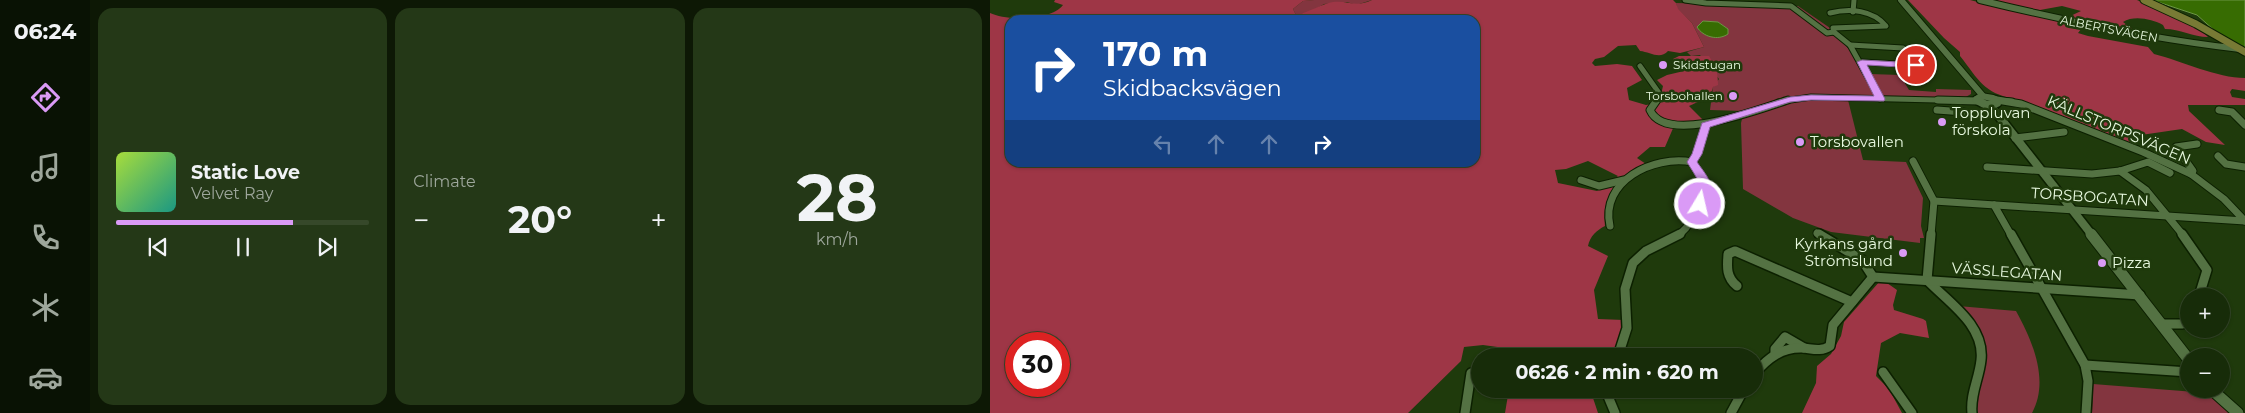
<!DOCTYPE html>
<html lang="en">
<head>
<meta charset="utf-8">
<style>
  :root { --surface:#172c09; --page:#243817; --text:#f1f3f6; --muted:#9ea79c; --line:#36482a; --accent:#da9af6 }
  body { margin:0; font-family:Montserrat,sans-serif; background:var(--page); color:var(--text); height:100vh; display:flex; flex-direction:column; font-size:19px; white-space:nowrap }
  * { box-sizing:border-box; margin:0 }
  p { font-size:16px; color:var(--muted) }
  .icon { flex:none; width:28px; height:28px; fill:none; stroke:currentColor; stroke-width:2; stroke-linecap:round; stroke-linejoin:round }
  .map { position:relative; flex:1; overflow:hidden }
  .side { display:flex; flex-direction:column; gap:8px; padding:8px; background:#0d1805; width:900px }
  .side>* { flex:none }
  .hud { position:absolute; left:15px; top:15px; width:475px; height:152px; border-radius:15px; box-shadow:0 1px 4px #0004,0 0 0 1px var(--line); background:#1a4fa0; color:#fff; overflow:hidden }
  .fabs { position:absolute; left:1190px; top:288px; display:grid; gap:10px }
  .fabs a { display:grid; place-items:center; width:50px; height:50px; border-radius:50%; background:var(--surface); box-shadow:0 1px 4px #0004,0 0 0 1px var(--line); font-size:25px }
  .speed { position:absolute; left:15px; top:332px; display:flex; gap:10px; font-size:25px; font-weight:700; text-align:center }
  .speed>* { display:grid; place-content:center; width:65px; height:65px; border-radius:50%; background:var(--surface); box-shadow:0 1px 4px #0004,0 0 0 1px var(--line); line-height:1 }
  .speed .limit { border:8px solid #d22; background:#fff; color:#111 }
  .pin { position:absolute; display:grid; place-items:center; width:42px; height:42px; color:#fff; margin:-21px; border:2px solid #fff; border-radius:50%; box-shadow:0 1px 5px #0007 }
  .me { position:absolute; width:55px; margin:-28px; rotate:9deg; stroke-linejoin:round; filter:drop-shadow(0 0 4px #0008) }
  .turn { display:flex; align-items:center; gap:18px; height:105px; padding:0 15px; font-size:22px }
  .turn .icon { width:65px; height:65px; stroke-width:2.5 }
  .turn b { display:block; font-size:35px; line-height:42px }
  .lanes { display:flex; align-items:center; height:48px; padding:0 15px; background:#0003; justify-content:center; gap:25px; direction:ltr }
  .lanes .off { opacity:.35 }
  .big { font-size:38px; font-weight:700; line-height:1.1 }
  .side .widget { flex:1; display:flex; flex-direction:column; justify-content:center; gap:8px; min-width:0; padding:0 18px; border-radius:15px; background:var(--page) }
  .side .dial { align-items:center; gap:0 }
  .dial b { font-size:65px; line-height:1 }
  .song { display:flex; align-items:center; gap:15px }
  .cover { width:60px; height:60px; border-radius:8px; background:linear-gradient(135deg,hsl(80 70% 55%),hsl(170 70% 35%)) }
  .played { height:5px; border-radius:2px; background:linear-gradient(90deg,var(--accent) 70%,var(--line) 70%) }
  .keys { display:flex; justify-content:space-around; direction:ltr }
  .heat { display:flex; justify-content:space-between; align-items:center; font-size:28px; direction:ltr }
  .side .tiles { flex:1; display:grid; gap:8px; grid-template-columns:repeat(3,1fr) }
  .trip { position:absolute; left:481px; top:348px; width:292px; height:50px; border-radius:25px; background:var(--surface); box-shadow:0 1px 4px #0004,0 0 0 1px var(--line); font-weight:700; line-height:50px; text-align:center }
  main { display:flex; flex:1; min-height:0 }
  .dock { display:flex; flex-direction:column; width:90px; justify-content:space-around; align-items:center; background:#091204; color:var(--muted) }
  .dock .icon { width:35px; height:35px }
  .dock .selected { color:var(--accent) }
  .dock b { font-size:22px; color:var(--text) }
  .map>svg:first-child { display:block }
  .green { fill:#83353f }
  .forest { fill:#9e3646; fill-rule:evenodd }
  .water { fill:#376c02; stroke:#6c9644 }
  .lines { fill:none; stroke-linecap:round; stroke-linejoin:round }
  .minor-far2-casing { stroke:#0c2000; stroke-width:7 }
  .minor-far1-casing { stroke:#0c2000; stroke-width:9 }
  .minor-casing { stroke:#0c2000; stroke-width:12 }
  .tertiary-far2-casing { stroke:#0c2000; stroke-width:8 }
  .tertiary-far1-casing { stroke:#0c2000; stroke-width:11 }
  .tertiary-casing { stroke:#0c2000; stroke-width:13 }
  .secondary-casing { stroke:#0c2000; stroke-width:9 }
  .minor-far2 { stroke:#547243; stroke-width:5 }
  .minor-far1 { stroke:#547243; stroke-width:7 }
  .minor { stroke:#547243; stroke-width:9 }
  .tertiary-far2 { stroke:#547243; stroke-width:6 }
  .tertiary-far1 { stroke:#547243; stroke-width:8 }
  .tertiary { stroke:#547243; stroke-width:11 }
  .secondary { stroke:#787a35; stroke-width:7 }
  .route { fill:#da9af6; stroke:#8e64a0 }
  .poi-dot { fill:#da9af6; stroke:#1f3a0c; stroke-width:2 }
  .labels { text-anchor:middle; stroke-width:5; stroke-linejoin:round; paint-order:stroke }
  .far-street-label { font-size:12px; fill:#e7f8de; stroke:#1f3a0c }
  .far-poi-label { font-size:12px; fill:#e7f8de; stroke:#1f3a0c; text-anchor:start }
  .poi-label { font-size:15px; fill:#e7f8de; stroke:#1f3a0c; text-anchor:start }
  .street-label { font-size:15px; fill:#e7f8de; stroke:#1f3a0c }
</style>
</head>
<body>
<main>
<nav class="dock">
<b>06:24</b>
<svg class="icon selected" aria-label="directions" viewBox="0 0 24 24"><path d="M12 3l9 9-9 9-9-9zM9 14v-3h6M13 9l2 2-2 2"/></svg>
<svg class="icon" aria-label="music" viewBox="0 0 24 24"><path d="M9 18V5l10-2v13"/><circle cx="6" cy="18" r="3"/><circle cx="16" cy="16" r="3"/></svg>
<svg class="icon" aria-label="phone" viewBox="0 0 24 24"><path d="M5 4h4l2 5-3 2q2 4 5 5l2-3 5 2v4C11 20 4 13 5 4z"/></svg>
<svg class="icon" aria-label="climate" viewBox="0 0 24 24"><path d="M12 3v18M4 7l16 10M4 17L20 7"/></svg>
<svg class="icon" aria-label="car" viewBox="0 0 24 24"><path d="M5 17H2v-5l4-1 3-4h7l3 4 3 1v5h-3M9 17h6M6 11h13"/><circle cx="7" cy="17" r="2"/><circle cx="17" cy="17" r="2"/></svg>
</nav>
<section class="side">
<div class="tiles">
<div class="widget">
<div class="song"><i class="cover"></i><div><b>Static Love</b><p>Velvet Ray</p></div></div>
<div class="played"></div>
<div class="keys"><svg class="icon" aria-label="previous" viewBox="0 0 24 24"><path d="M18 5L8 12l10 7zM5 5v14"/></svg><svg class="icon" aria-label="pause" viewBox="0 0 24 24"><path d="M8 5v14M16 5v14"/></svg><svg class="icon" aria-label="next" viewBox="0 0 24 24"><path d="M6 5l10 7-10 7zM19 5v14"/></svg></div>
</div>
<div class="widget"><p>Climate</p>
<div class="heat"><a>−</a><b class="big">20°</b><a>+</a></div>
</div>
<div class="widget dial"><b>28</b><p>km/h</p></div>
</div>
</section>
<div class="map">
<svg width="1255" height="413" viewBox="0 0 1255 413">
  <rect width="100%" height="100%" fill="#1f3a0c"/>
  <!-- green -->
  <g class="green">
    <path d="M324 0H382L366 5 357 2 334 4 321 12 306 15 303 9 313 1Z"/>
    <path d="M686 3 808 6 840 28V31C863 47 873 72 885 96L834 97 836 100H858L873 160 916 162 933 198 931 226 934 238H930V243L841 232 803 218 753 189 751 123 754 111 720 110 723 87 729 79 710 55 701 56 697 52 714 47 702 23 687 9Z"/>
    <path d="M880 74 910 75 919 90 946 92V89L981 90V94L974 98 895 97 888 89Z"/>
    <path d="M968 306 1026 311C1042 340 1060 380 1042 413H987C986 404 985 395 988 386 989 379 994 374 995 367 1001 342 984 323 968 306Z"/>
    <path d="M1103 384 1218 393 1240 413H1102Z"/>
  </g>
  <!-- forest -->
  <g class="forest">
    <path d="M65 0H324L313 1 303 9 306 15C320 12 331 4 343 2 358 0 366 8 382 0H683L686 3 688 9 702 23 714 47 690 53 678 51C670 60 660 52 650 51L646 45 628 46 614 57 605 59 602 63 605 66 627 64 642 66 652 80 637 88 639 100 656 105 669 103 673 86 667 80 677 75 694 71 692 67 683 59 689 56H719C726 68 728 71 728 85L723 87C722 97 708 102 699 106L715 122 684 126 675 147H660L647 158 659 166C631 180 611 191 615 226 607 230 600 236 598 246L618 256 604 290 608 319 634 320V330L625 356H522V349L493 345 474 347 471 361 418 413H0V13C17 21 61 21 73 5L64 2ZM20 20H485V162H20ZM598 161 628 176 607 191 568 183 565 170 576 169ZM26 344H69V386H26Z"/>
    <path d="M918 0H980L1019 10 998 0H1147L1211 30 1218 37C1203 37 1190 29 1175 29L1173 25C1162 19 1144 15 1133 22L1145 31 1095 24 1088 33 1098 36 1158 47 1164 54C1192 61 1227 78 1255 78V91L1242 89 1240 92 1242 97 1255 99V105H1198L1199 111 1235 145 1216 142 1192 129 1151 135 1155 141 1141 144 1025 99C993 93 989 80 970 56V52L954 38ZM1072 6 1091 11 1074 19 1031 8 1050 10Z"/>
    <path d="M890 281 897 283 907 290 903 305 904 310 933 319 936 321 939 338 910 333 891 343 886 376 899 389 912 413H812L826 383 827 366 841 354 851 336 854 322Z"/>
    <path d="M519 389H605L602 395 608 413H515Z"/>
  </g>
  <!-- water -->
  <g class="water">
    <path d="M1162 0H1255V48L1225 31 1207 15Z"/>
    <path d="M713 21 728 22 738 29V34C728 41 713 37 707 27Z"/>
  </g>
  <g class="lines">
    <defs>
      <g id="minor-far2">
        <path d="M695 0 716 3 801 6 837 33 844 32"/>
        <path d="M863 12 864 0"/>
        <path d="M840 13C860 8 883 10 896 26L843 28 844 32"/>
        <path d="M844 32 860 45 890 99"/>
        <path d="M860 45 913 48 934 78"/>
        <path d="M872 62 926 65"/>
        <path d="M650 66 669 93 666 101"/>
        <path d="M1007 100 1022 101"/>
        <path d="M794 101 821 97 988 101"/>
      </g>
      <g id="minor-far1">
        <path d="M667 100 660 110C676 146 772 108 798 100"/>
        <path d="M948 100 988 101"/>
        <path d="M1007 100 1031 104 1153 152 1201 174 1234 199 1255 221"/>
        <path d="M947 110 974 112"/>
        <path d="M1229 110 1242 112 1255 125"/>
        <path d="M1025 138 1074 132"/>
        <path d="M1228 156 1236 164 1255 167"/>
        <path d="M923 161 944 201 941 235"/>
        <path d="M702 162 707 154 716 125"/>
        <path d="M997 167 1102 174 1130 171 1158 162 1180 173"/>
        <path d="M1130 171 1156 190 1193 235"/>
        <path d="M1201 174 1203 171 1186 147 1207 144"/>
        <path d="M591 180 609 186 634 180"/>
        <path d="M944 201 1255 221"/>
        <path d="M1004 205 1021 235"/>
        <path d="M620 226C610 181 663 155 702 162"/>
        <path d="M827 233 831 235"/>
        <path d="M689 235 696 228 716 196C718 183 709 173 702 162"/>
      </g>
      <g id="minor">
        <path d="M829 234 872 260 883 277"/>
        <path d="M941 234 937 280C958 302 995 325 991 360 989 379 980 394 982 413"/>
        <path d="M1021 234 1095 365 1098 381 1096 413"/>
        <path d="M1192 234 1217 270 1209 296"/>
        <path d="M883 277 1150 295"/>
        <path d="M747 286C736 277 737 267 738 254L745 251 862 302"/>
        <path d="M1173 324H1192L1199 321"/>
        <path d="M785 353V349L795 337 814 348"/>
        <path d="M628 356 637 328 635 289 643 263 656 251 690 234"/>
        <path d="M1095 365 1199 372"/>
        <path d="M893 372 922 413"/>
        <path d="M765 373C778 358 792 347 813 348 823 349 831 352 840 346L843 325 883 277"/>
        <path d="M615 389 625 413"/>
        <path d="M475 413 481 373"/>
        <path d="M741 413 754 389"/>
      </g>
      <g id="tertiary-far2">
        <path d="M911 0 993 96"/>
        <path d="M990 0C1076 21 1162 39 1250 49"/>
        <path d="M988 101 986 99 991 96 1003 98 1006 101"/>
      </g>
      <g id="tertiary-far1">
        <path d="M987 100 996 105 1007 103 1005 100"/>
        <path d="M1000 105 1102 235"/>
      </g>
      <g id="tertiary">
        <path d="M1101 234 1199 360"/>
        <path d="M1221 389 1248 413"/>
      </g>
      <path id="secondary" d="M1154 0 1206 24 1255 52"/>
    </defs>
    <!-- minor-far2 casing -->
    <use href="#minor-far2" class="minor-far2-casing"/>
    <!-- minor-far1 casing -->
    <use href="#minor-far1" class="minor-far1-casing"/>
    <!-- minor casing -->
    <use href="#minor" class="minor-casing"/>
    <!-- tertiary-far2 casing -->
    <use href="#tertiary-far2" class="tertiary-far2-casing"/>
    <!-- tertiary-far1 casing -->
    <use href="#tertiary-far1" class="tertiary-far1-casing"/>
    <!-- tertiary casing -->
    <use href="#tertiary" class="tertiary-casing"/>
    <!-- secondary casing -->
    <use href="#secondary" class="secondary-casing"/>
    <!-- minor-far2 -->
    <use href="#minor-far2" class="minor-far2"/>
    <!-- minor-far1 -->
    <use href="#minor-far1" class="minor-far1"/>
    <!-- minor -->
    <use href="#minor" class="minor"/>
    <!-- tertiary-far2 -->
    <use href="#tertiary-far2" class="tertiary-far2"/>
    <!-- tertiary-far1 -->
    <use href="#tertiary-far1" class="tertiary-far1"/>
    <!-- tertiary -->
    <use href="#tertiary" class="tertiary"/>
    <!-- secondary -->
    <use href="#secondary" class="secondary"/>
  </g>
  <!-- route -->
  <path class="route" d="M872 60 926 63 930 65 926 68 877 65 895 99 894 101 821 100 800 102 720 127 712 154 707 162C719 179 728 187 714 207H706L705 204C716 188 706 177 697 162L702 154 712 123 800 97 821 95 884 96 867 62Z"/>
  <!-- markers -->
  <g class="poi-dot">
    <circle cx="673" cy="65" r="5"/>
    <circle cx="743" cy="96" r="5"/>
    <circle cx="952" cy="122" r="5"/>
    <circle cx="810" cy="142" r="5"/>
    <circle cx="913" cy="253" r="5"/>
    <circle cx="1112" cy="263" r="5"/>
  </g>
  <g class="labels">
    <!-- far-street labels -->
    <g class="far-street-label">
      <text transform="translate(1119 29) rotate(11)" y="4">ALBERTSVÄGEN</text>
    </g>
    <!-- far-poi labels -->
    <g class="far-poi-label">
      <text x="683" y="69">Skidstugan</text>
      <text x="733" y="100" text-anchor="end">Torsbohallen</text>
    </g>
    <!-- poi labels -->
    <g class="poi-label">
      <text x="962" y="118">Toppluvan<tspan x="962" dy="17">förskola</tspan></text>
      <text x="820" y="147">Torsbovallen</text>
      <text x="903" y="249" text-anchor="end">Kyrkans gård<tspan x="903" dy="17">Strömslund</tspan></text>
      <text x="1122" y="268">Pizza</text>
    </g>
    <!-- street labels -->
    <g class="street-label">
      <text transform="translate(1129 130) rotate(23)" y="5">KÄLLSTORPSVÄGEN</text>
      <text transform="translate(1100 197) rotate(4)" y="5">TORSBOGATAN</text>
      <text transform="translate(1017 272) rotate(4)" y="5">VÄSSLEGATAN</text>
    </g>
  </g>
</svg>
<div class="fabs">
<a>+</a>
<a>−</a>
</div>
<div class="speed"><div class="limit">30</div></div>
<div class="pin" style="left:926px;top:65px;background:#d93025"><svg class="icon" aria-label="arrive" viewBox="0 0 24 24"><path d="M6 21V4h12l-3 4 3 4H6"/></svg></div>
<svg class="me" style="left:710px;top:204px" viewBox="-20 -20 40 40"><circle r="17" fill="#da9af6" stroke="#fff" stroke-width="3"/><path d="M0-11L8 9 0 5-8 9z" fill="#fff"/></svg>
<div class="trip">06:26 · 2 min · 620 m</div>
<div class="hud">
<div class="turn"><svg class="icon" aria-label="right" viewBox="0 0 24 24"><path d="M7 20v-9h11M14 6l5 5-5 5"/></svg><div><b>170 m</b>Skidbacksvägen</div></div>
<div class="lanes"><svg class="icon off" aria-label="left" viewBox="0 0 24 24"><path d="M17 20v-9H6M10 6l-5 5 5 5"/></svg><svg class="icon off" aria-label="ahead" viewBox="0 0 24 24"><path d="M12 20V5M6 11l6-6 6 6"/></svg><svg class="icon off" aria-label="ahead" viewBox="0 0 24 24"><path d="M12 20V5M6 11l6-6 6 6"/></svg><svg class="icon" aria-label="right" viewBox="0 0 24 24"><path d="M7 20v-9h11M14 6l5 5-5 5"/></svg></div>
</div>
</div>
</main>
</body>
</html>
